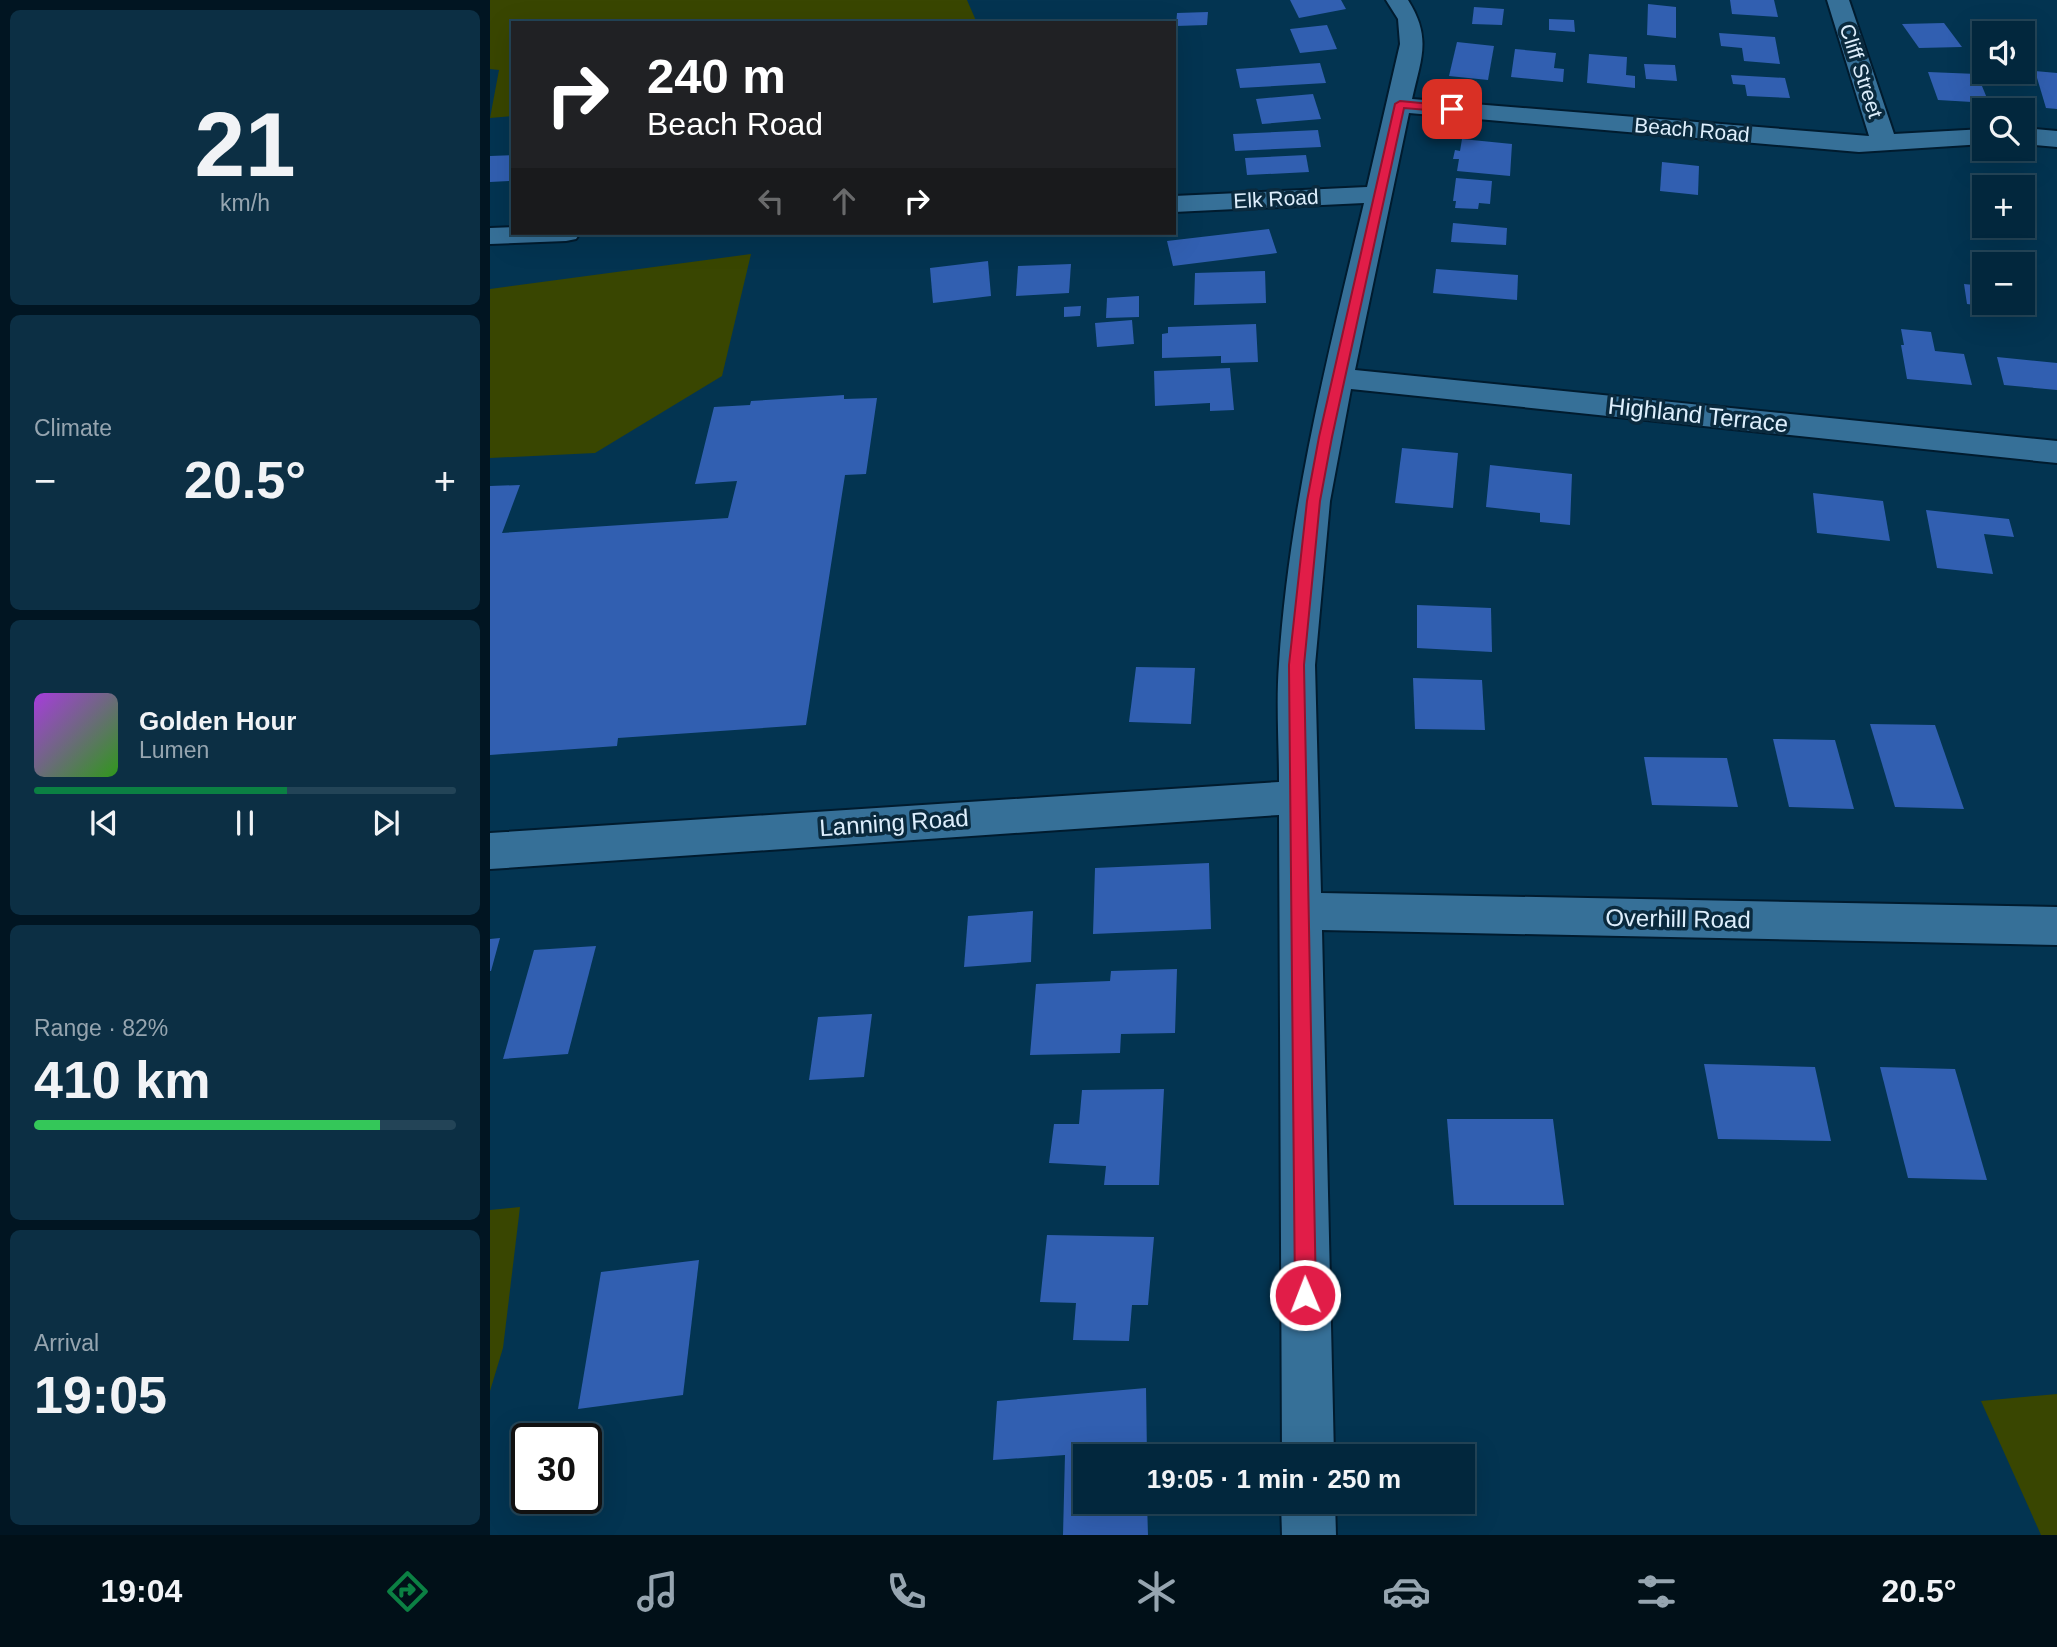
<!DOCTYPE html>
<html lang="en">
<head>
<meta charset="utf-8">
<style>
  :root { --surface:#02273d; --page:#0c2f44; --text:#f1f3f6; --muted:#96a5b0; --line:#234457; --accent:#0b8043 }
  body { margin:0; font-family:Arial,sans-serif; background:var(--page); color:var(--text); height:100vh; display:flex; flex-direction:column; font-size:26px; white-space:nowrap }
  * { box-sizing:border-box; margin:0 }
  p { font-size:23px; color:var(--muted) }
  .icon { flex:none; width:38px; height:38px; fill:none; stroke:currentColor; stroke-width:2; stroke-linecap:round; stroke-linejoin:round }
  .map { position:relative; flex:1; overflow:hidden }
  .side { display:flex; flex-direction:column; gap:10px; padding:10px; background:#011522; width:490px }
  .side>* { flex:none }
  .banner { position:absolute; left:21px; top:21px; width:665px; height:214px; border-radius:0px; box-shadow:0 7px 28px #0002,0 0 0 2px var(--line); background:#202124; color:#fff; overflow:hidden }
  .controls { position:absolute; left:1482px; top:21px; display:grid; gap:14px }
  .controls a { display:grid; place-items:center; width:63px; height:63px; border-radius:0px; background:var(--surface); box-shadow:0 7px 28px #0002,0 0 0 2px var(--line); font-size:35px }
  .speed { position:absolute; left:21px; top:1423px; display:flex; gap:14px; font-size:35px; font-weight:700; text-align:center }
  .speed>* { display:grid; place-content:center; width:91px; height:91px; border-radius:50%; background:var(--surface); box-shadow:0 7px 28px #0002,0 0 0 2px var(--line); line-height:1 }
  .speed .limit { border:4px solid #111; border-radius:10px; background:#fff; color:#111 }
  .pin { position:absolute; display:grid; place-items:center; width:60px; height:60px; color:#fff; margin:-30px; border-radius:14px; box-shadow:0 4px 10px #0006 }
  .me { position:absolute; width:77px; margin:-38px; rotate:359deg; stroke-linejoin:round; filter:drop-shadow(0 0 5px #0008) }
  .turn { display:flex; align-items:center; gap:24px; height:147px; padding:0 21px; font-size:32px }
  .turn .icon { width:91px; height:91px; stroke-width:2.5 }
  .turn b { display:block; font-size:49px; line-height:60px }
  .lanes { display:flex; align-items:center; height:66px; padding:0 21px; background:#0003; justify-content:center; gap:35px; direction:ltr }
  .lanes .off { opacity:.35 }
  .big { font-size:52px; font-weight:600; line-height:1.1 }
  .side .widget { flex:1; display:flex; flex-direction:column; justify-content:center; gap:10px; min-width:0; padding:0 24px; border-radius:10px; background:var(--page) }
  .side .dial { align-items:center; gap:0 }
  .dial b { font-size:91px; line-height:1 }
  .song { display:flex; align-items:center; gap:21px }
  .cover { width:84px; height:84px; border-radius:10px; background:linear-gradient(135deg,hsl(280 70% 55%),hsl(110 70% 35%)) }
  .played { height:7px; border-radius:4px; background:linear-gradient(90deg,var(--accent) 60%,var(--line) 60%) }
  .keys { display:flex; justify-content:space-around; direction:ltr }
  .heat { display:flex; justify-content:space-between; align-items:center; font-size:38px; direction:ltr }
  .charge { height:10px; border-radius:5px; background:linear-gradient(90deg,#34c759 82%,var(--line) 0) }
  .trip { position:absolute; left:583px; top:1444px; width:402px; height:70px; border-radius:0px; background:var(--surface); box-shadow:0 7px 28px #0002,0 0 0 2px var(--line); font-weight:600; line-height:70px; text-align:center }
  .tabs { display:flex; height:112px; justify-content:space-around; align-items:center; background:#011018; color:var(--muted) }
  .tabs .icon { width:49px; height:49px }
  .tabs .selected { color:var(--accent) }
  .tabs b { font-size:32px; color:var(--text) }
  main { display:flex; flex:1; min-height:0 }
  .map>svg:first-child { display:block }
  .green { fill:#394601 }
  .building { fill:#315fb1 }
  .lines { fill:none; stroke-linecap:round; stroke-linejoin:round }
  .street-casing { stroke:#001b2e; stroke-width:4 }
  .street { fill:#367098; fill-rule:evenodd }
  .route { fill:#e11d48; stroke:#92132f; stroke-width:2 }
  .labels { text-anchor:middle; stroke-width:7; stroke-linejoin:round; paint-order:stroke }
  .far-street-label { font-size:21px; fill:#ddeefc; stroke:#0a2a3e }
  .street-label { font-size:24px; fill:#ddeefc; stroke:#0a2a3e }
</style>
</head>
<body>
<main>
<section class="side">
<div class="widget dial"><b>21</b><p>km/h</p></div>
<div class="widget"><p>Climate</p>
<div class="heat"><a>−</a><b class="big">20.5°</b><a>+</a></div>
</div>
<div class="widget">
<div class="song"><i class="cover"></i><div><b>Golden Hour</b><p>Lumen</p></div></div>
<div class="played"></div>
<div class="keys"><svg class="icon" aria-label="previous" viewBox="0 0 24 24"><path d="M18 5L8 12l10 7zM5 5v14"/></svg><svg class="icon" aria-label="pause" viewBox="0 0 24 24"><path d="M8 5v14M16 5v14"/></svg><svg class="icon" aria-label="next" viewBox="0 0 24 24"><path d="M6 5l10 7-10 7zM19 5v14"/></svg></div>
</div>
<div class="widget"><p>Range · 82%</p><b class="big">410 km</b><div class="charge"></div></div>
<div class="widget"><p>Arrival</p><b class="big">19:05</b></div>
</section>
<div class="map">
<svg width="1567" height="1535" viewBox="0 0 1567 1535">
  <rect width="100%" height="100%" fill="#033451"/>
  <!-- green -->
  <g class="green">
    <path d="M0 0H477L487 23H23V116L0 118 9 70 0 69Z"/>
    <path d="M261 254 232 376 105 453 0 458V289Z"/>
    <path d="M30 1207 13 1348 0 1391V1210Z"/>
    <path d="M1567 1394V1535H1551L1491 1401Z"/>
  </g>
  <!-- building -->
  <g class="building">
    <path d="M800 0H851L856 9 809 18Z"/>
    <path d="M1240 0H1284L1288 17 1242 14Z"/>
    <path d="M1158 4 1186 7V38L1157 35Z"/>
    <path d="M984 7 1014 9 1012 25 982 24Z"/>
    <path d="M718 12 717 25 686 26 687 13Z"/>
    <path d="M1059 19 1084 20 1085 32 1059 30Z"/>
    <path d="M1454 23 1472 47 1429 48 1412 24Z"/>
    <path d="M837 25 847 49 810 53 800 29Z"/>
    <path d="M1229 33 1285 37 1290 64 1254 61 1252 48 1231 46Z"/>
    <path d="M967 42 1004 46 998 80 959 76Z"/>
    <path d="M1025 49 1066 53 1064 68 1074 69 1073 82 1021 77Z"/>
    <path d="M1099 54 1137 57 1136 75 1145 76V88L1097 83Z"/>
    <path d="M830 63 836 83 750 88 746 69Z"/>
    <path d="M1154 64 1185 65 1187 81 1156 79Z"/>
    <path d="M1545 71 1567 73V109L1556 108Z"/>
    <path d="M1438 72 1487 74 1499 103 1448 100Z"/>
    <path d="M1241 75 1295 78 1300 98 1257 96 1255 85 1243 84Z"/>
    <path d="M823 94 831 119 772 124 766 99Z"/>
    <path d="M828 130 831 147 745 151 743 134Z"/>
    <path d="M972 139 1022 144 1020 176 967 171 969 159H963L965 150 970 151Z"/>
    <path d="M23 155V174L19 181 0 182V156Z"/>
    <path d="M816 155 819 172 757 175 755 158Z"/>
    <path d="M1172 162 1209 166 1208 195 1170 191Z"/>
    <path d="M966 178 1002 181 1000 204 989 203 988 209 965 208 966 201H963Z"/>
    <path d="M963 223 1017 228 1016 245 961 242Z"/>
    <path d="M779 229 787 253 683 266 677 241Z"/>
    <path d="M498 261 501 296 443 303 440 268Z"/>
    <path d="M581 264 579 293 526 296 528 266Z"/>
    <path d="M946 269 1028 275 1027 300 943 293Z"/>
    <path d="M775 271 776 303 704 305 705 273Z"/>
    <path d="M1474 284 1494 286V303H1511L1512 308 1477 304Z"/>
    <path d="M649 296V317L616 318 617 298Z"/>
    <path d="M591 306 590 316 574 317V307Z"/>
    <path d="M642 320 644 344 607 347 605 323Z"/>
    <path d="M766 324 768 362 731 363V356L672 358V334L678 333V327Z"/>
    <path d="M1411 329 1441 332 1445 351 1474 354 1482 385 1417 379 1411 345H1414Z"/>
    <path d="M1507 357 1567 363V390L1514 385Z"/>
    <path d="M740 368 744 410 720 411V403L665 406 664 371Z"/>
    <path d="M354 395V399L387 398 376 474 355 475 316 725 128 738 127 746 0 755V486L30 485 12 533 238 518 247 481 205 484 224 407 260 405 261 401Z"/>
    <path d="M912 448 968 453 963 508 905 503Z"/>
    <path d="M1000 465 1082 474 1080 525 1050 522V513L996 507Z"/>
    <path d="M1323 493 1393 501 1400 541 1327 533Z"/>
    <path d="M1436 510 1519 519 1524 537 1494 534 1503 574 1447 568Z"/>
    <path d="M927 605 1001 608 1002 652 927 648Z"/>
    <path d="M646 667 705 668 701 724 639 722Z"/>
    <path d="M923 678 992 680 995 730 925 729Z"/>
    <path d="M1380 724 1445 725 1474 809 1405 807Z"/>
    <path d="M1283 739 1345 740 1364 809 1299 807Z"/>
    <path d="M1154 757 1237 758 1248 807 1162 805Z"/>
    <path d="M719 863 721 929 603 934 605 868Z"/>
    <path d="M543 911 541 962 474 967 478 916Z"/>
    <path d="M10 938 1 971H0V939Z"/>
    <path d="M106 946 78 1054 13 1059 44 950Z"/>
    <path d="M687 969 685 1033 631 1034 630 1053 540 1055 546 984 620 981 621 971Z"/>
    <path d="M382 1014 374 1077 319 1080 328 1017Z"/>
    <path d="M1214 1064 1325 1067 1341 1141 1228 1139Z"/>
    <path d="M1390 1067 1465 1069 1497 1180 1418 1178Z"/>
    <path d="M674 1089 669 1185H614L616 1166 559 1163 564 1124H589L592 1090Z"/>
    <path d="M957 1119H1063L1074 1205H964Z"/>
    <path d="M557 1235 664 1237 658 1305H642L639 1341 583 1340 586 1303 550 1302Z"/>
    <path d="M209 1260 193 1395 88 1409 111 1272Z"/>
    <path d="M656 1388 657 1456H595V1502H657L658 1535H573L575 1455 503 1460 507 1401Z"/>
  </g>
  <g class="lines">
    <defs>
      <g id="street">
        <path d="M896 0H918C942 38 931 58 922 99L1379 136 1337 0H1359L1404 134 1494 129V144L1369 152 919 113 865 370 1567 441V463L861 389 840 501 825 665 831 893 1567 907V945L832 930 844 1456H792L789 815 0 869V833L789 782C789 743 786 703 789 664 799 507 838 355 874 203L684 212V196L877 187 910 44 908 19Z"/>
        <path d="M1533 128 1567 131V147L1533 144Z"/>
        <path d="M23 227V233H90L86 239 76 241 0 244V228Z"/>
        <path d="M791 1502H845L846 1535H792Z"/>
      </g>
    </defs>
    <!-- street casing -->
    <use href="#street" class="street-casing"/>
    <!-- street -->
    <use href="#street" class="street"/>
  </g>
  <!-- route -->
  <path class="route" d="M910 101 962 106 967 109 962 112 914 108 842 437 830 501 814 665 826 1295 823 1302 815 1305 808 1302 805 1295 799 665 817 501 829 437 905 104Z"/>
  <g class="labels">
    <!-- far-street labels -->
    <g class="far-street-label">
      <text transform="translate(1371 71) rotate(72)" y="7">Cliff Street</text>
      <text transform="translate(1202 130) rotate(5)" y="7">Beach Road</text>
      <text transform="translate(786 199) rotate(-3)" y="7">Elk Road</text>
    </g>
    <!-- street labels -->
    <g class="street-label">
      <text transform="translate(1208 415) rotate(6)" y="8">Highland Terrace</text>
      <text transform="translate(404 823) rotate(-4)" y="8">Lanning Road</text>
      <text transform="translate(1188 919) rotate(1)" y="8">Overhill Road</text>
    </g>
  </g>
</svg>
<div class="controls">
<a><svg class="icon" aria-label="sound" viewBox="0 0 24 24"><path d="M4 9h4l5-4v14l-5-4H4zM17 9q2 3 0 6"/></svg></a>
<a><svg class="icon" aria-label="search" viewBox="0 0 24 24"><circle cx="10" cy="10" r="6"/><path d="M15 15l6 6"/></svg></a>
<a>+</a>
<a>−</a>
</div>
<div class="speed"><div class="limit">30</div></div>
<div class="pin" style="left:962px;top:109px;background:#d93025"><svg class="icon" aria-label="arrive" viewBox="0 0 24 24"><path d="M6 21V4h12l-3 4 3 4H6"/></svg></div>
<svg class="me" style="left:815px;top:1295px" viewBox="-20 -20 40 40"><circle r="17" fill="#e11d48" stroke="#fff" stroke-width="3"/><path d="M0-11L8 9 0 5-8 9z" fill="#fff"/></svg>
<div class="trip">19:05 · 1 min · 250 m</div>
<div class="banner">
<div class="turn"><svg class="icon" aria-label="right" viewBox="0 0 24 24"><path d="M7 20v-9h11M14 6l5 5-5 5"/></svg><div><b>240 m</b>Beach Road</div></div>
<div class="lanes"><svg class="icon off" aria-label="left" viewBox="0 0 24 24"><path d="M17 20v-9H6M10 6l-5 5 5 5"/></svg><svg class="icon off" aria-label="ahead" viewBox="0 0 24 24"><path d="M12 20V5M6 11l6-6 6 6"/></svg><svg class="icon" aria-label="right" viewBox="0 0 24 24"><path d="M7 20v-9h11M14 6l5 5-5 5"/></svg></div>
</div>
</div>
</main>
<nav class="tabs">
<b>19:04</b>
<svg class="icon selected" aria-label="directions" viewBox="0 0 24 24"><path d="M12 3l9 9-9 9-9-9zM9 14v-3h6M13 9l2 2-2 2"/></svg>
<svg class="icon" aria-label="music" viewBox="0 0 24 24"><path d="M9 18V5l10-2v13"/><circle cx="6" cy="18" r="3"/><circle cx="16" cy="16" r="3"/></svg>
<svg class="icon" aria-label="phone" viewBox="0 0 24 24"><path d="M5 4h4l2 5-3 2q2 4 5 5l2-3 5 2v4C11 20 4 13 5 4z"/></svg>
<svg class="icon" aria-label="climate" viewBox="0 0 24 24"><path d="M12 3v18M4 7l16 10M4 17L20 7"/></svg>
<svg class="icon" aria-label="car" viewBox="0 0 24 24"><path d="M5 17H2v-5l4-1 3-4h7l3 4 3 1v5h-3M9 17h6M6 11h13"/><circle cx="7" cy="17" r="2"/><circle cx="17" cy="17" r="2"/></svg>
<svg class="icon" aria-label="filters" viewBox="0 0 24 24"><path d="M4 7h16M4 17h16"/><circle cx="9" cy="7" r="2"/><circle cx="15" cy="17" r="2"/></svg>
<b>20.5°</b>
</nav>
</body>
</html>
